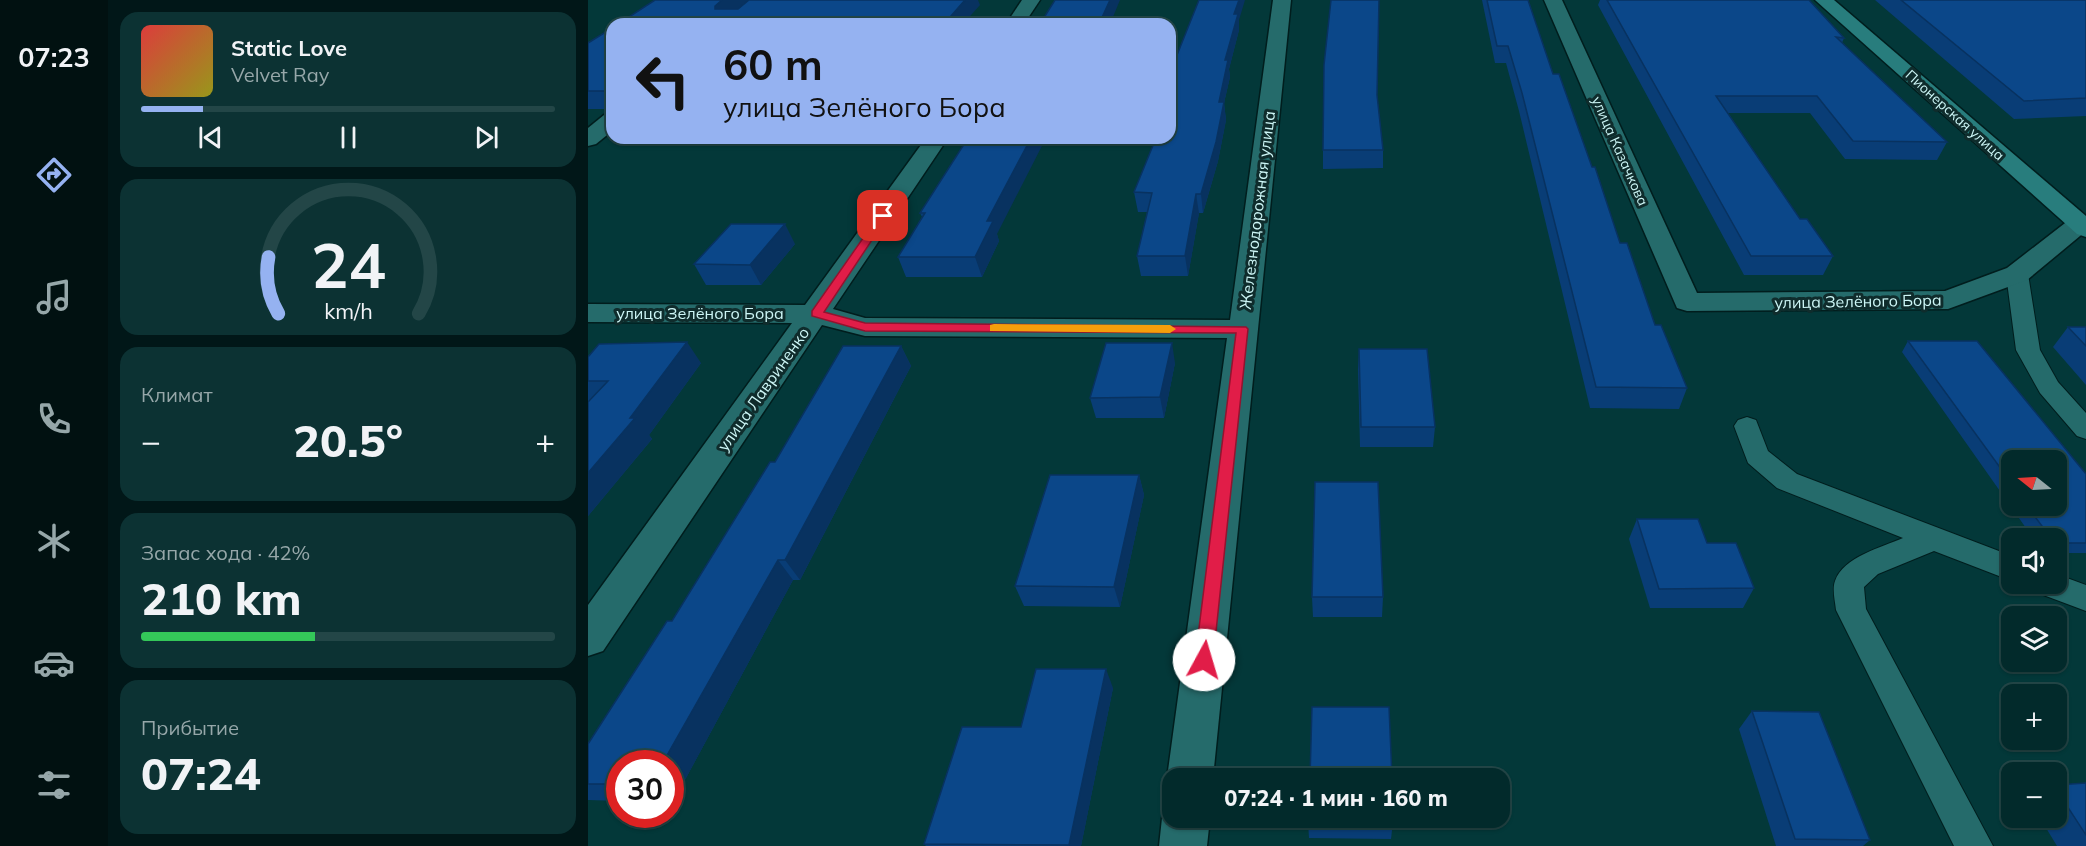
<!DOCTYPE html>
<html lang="ru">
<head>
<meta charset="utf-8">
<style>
  :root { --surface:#022a2b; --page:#0c3233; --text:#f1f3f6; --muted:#96a7a9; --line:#234647; --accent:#95b2f1 }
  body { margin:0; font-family:Mulish,sans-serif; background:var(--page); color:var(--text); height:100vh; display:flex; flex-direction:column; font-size:22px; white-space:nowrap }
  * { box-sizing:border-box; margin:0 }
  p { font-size:20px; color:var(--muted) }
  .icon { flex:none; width:33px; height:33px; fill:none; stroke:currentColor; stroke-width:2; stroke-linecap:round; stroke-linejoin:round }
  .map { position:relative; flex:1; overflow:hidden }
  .side { display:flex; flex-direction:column; gap:12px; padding:12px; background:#011718; width:480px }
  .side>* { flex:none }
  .guide { position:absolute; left:18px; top:18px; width:570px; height:126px; border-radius:18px; box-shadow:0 2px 4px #0004,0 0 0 2px var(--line); background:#95b2f1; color:#111; overflow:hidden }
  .needle { width:39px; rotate:288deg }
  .tools { position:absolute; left:1413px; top:450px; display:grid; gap:12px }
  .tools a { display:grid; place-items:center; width:66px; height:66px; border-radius:12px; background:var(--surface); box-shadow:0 2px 4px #0004,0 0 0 2px var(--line); font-size:30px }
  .speed { position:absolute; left:18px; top:750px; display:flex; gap:12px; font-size:30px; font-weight:700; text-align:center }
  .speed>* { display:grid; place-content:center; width:78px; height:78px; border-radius:50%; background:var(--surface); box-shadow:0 2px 4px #0004,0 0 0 2px var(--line); line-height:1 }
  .speed .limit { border:9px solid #d22; background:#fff; color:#111 }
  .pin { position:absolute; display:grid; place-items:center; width:51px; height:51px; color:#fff; margin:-26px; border-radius:12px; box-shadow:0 3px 9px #0006 }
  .me { position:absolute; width:66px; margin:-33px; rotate:6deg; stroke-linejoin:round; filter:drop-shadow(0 0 4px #0008) }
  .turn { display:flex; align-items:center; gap:21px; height:126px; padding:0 18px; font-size:27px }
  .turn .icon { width:78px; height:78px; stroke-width:2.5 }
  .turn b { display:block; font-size:42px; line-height:51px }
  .big { font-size:45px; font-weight:800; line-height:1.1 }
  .side .widget { flex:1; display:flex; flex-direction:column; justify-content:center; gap:9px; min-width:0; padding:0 21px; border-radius:18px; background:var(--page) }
  .side .dial { align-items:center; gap:0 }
  .dial svg { height:156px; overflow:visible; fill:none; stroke:var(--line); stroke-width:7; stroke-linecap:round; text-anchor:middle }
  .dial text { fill:var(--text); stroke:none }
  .song { display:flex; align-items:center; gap:18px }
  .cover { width:72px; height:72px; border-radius:9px; background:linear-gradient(135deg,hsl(0 70% 55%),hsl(60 70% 35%)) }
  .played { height:6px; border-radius:3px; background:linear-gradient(90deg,var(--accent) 15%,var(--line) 15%) }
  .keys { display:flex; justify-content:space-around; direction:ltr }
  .heat { display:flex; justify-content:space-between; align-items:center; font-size:33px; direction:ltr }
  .charge { height:9px; border-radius:4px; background:linear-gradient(90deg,#34c759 42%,var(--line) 0) }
  .trip { position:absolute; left:574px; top:768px; width:348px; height:60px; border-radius:18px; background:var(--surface); box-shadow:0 2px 4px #0004,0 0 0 2px var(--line); font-weight:800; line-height:60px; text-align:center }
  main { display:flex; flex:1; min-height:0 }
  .tabs { display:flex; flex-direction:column; width:108px; justify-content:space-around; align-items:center; background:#011111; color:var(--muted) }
  .tabs .icon { width:42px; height:42px }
  .tabs .current { color:var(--accent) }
  .tabs b { font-size:27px; color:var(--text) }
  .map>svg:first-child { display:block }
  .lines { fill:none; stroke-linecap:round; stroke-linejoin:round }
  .lane-casing { stroke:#011d1d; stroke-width:2 }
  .street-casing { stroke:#011d1d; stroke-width:3 }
  .secondary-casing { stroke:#011d1d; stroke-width:3 }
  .lane { fill:#256b6b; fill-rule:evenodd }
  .street { fill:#256b6b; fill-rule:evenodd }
  .secondary { fill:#287d7d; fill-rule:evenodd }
  .wall { fill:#093d76; fill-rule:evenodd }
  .shaded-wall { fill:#083260 }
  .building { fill:#0b4789; stroke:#083260; stroke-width:1.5 }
  .route { fill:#e11d48; stroke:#92132f; stroke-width:1.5 }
  .slow { fill:#f59e0b }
  .labels { text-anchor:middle; stroke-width:6; stroke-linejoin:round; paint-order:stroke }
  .far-street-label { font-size:14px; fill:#cdf6f6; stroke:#0f2c2c }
  .street-label { font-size:16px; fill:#cdf6f6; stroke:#0f2c2c }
</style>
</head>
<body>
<main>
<nav class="tabs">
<b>07:23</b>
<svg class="icon current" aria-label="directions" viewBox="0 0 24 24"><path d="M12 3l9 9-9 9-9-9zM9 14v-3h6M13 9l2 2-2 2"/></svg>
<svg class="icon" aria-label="music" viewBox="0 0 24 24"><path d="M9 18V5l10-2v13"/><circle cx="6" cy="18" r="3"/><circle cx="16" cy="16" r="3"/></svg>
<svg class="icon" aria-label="phone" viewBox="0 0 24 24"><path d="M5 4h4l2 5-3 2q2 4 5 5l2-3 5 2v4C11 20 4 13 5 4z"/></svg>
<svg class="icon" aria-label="climate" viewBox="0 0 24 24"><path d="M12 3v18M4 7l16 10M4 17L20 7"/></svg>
<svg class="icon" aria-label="car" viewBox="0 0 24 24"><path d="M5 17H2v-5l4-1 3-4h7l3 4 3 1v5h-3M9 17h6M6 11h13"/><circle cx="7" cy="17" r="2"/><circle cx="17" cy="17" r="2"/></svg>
<svg class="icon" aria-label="filters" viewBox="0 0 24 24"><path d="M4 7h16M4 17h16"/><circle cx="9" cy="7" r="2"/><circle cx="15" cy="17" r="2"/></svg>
</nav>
<section class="side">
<div class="widget">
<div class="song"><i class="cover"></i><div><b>Static Love</b><p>Velvet Ray</p></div></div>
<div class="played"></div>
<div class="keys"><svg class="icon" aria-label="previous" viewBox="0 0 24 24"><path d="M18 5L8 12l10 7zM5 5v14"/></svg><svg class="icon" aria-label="pause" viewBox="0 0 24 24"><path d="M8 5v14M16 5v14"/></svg><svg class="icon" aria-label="next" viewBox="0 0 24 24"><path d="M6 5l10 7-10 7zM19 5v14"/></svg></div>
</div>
<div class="widget dial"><svg viewBox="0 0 100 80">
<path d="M14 69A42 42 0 1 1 86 69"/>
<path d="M14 69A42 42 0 0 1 9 40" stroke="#95b2f1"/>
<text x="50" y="56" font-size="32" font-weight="700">24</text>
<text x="50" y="72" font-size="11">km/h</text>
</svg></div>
<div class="widget"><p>Климат</p>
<div class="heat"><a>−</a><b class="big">20.5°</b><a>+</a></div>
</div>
<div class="widget"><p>Запас хода · 42%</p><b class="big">210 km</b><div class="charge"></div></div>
<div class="widget"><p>Прибытие</p><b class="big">07:24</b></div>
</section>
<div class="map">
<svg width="1498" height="846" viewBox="0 0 1498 846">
  <rect width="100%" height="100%" fill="#033839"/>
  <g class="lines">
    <defs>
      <g id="lane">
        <path d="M1429 268 1436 270 1440 274 1452 350 1470 382 1498 413V439L1489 436 1452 393 1428 350 1418 274 1422 270Z"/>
        <path d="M1159 417 1168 420 1180 451 1209 474 1424 556V581L1346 551 1290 574 1276 587 1278 609 1405 846H1366L1248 610C1247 601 1244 589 1247 581 1255 557 1294 547 1315 538L1189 488 1160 463 1146 426 1150 420Z"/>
        <path d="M1468 574 1498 585V611L1450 593 1446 584H1468Z"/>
      </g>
      <g id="street">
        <path d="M434 0H452L436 24H418Z"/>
        <path d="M685 0H703L625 778H585V793L579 778 639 338 277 336 234 325 15 651 0 656V605L204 323 0 322V304L217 305 338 138H360L245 309 277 318 642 320Z"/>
        <path d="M956 0H974L1109 293 1357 291 1419 268 1481 220 1490 217 1498 219V231L1439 280 1360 309 1099 311 1089 308Z"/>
        <path d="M24 114V131L8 144 0 146V128L16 115Z"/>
        <path d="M585 799V818H622L619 846H571L574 818 581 801Z"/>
      </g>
      <path id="secondary" d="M1227 0H1246L1498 216V237L1489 234Z"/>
    </defs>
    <!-- lane casing -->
    <use href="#lane" class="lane-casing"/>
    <!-- street casing -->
    <use href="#street" class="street-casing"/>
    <!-- secondary casing -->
    <use href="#secondary" class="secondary-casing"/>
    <!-- lane -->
    <use href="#lane" class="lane"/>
    <!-- street -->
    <use href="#street" class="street"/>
    <!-- secondary -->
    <use href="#secondary" class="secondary"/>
  </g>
  <!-- wall -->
  <g class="wall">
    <path d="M894 0H940L965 74 1004 167 1032 243 1067 325 1099 388 1091 409 1002 408 931 111 918 63H907Z"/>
    <path d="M1012 0H1221L1256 38 1254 43 1359 142 1349 160 1257 159 1222 113H1140L1212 219 1245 256 1235 275H1156L1010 5Z"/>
    <path d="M1287 0H1498V116L1426 119Z"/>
    <path d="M651 20V30L641 69 642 77 636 103 638 120 630 161 615 213H611L600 276H553L549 256 559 212H550L546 192 565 145 564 138H582Z"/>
    <path d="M24 28V109H0V43Z"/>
    <path d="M789 95 795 150V168L735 169V150Z"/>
    <path d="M380 138 411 241 394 277H318L310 257 334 217 332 213Z"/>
    <path d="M207 244 173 285H118L106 264Z"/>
    <path d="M1480 327H1498V385L1465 347Z"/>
    <path d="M1320 341 1498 474V553H1468V538H1445L1314 352ZM1424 460 1468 506H1424Z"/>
    <path d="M313 346 323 366 212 580H205L85 802H82V764H32V801L0 800V744L84 621 187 462Z"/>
    <path d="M771 349 847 427 845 447H772L770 369Z"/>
    <path d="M0 357 113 363 61 435 64 439 0 516Z"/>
    <path d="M587 363 576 418H508L502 398Z"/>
    <path d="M551 475 556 495 532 607 436 606 427 586Z"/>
    <path d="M1049 519 1119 543 1166 588 1155 608H1062L1041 539Z"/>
    <path d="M724 597H795L794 617H725Z"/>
    <path d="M525 688 493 846H338L336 844 433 727Z"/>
    <path d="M1164 711 1282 840 1275 846H1188L1151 729Z"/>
    <path d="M1498 783V846H1469L1452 818H1468V785Z"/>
    <path d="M720 822H805L803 839 721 838Z"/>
  </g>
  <!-- shaded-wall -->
  <g class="shaded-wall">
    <path d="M134 0H161L135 22 127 9V6Z"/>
    <path d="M377 0H390L392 5 375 24H356Z"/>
    <path d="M522 0H532L522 24H511Z"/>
    <path d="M651 0H657L651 20V30L641 69 642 77 636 103 638 120 630 161 615 213 613 194 631 102 637 60 646 14Z"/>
    <path d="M443 138H458L409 234 411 241 394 277 387 257 399 221Z"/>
    <path d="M608 194 611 213 600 276 597 256Z"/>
    <path d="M197 224 207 244 173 285 162 265Z"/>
    <path d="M99 342 113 363 61 435 64 439 0 516V473Z"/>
    <path d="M584 343 587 363 576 418 572 397Z"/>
    <path d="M313 346 323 366 212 580 197 560Z"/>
    <path d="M551 475 556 495 532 607 526 587Z"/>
    <path d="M190 560 205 580 85 802 82 800V764H74Z"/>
    <path d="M518 669 525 688 493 846H481V845Z"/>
  </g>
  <!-- building -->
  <g class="building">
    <path d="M67 0H134L127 6V9H150L161 0H377L356 24H30Z"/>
    <path d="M467 0H522L511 24H452Z"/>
    <path d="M611 0H651L646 14H650L637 60H640L631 102H636L628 142 613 194H608L597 256H549L564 193 546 192 568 138H582V77L587 60Z"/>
    <path d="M743 0H791L789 95 795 150H735L736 65Z"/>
    <path d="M899 0H940L965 74H971L1004 167H1007L1032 243H1039L1067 325H1073L1099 388 1008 387 934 93 920 46H909Z"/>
    <path d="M1019 0H1221L1256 38 1248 37 1359 142 1265 141 1229 96H1128L1212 219H1219L1245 256H1163Z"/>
    <path d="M1313 0H1498V98L1436 101Z"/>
    <path d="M24 28V91H0V43Z"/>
    <path d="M380 138H443L399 221H405L387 257H310L337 213H332Z"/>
    <path d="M143 224H197L162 265 106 264Z"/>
    <path d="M1480 327H1498V346Z"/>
    <path d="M1320 341H1389L1498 474V543H1468V538H1463L1439 506H1468V460H1424V484Z"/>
    <path d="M99 342 42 418H47L0 473V402L20 381H0V357L11 344Z"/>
    <path d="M518 343H584L572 397 502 398Z"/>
    <path d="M255 346H313L197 560H190L74 764H32V784H0V744L79 621H84L182 462H187Z"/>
    <path d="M771 349H839L847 427H773Z"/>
    <path d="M462 475H551L526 587 427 586Z"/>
    <path d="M727 482H790L795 597H724Z"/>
    <path d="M1049 519H1110L1119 543H1148L1166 588 1071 589Z"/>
    <path d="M448 669H518L481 845 336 844 374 727H433Z"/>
    <path d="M724 707H801L804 778H722Z"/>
    <path d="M1164 711 1231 712 1282 840 1207 839Z"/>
    <path d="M1498 783V835L1468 789V785Z"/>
    <rect x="720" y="818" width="85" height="4"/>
  </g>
  <!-- route -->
  <path class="route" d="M295 213 300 216 236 312 277 323 658 327 660 329 625 660 622 666 616 668 610 666 607 660 648 333 277 331 224 316V311L292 214Z"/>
  <!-- slow -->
  <path class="slow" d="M406 324 582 325 588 329 582 333 402 331V325Z"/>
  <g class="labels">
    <!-- far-street labels -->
    <g class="far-street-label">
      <text transform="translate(1367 115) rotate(42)" y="5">Пионерская улица</text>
      <text transform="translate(1032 151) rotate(66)" y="5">улица Казачкова</text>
    </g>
    <!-- street labels -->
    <g class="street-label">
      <text transform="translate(669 210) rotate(-83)" y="6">Железнодорожная улица</text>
      <text transform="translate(1270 301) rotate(-1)" y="6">улица Зелёного Бора</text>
      <text x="112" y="319">улица Зелёного Бора</text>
      <text transform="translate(175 389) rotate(-55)" y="6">улица Лавриненко</text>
    </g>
  </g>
</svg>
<div class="tools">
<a><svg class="needle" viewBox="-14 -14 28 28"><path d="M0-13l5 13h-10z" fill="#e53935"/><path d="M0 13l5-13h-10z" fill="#96a7a9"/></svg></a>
<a><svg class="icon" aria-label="sound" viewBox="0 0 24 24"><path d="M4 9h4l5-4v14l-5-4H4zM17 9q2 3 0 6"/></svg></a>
<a><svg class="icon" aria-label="layers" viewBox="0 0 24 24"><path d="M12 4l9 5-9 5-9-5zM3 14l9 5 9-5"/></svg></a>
<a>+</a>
<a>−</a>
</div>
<div class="speed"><div class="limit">30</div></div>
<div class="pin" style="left:295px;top:216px;background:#d93025"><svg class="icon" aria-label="arrive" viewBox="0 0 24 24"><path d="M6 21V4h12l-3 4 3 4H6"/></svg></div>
<svg class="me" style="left:616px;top:660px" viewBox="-20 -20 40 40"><circle r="19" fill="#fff"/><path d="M0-13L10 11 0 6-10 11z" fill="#e11d48"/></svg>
<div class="trip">07:24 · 1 мин · 160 m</div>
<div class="guide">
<div class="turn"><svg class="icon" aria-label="left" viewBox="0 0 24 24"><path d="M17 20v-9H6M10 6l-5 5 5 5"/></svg><div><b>60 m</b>улица Зелёного Бора</div></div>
</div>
</div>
</main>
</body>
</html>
